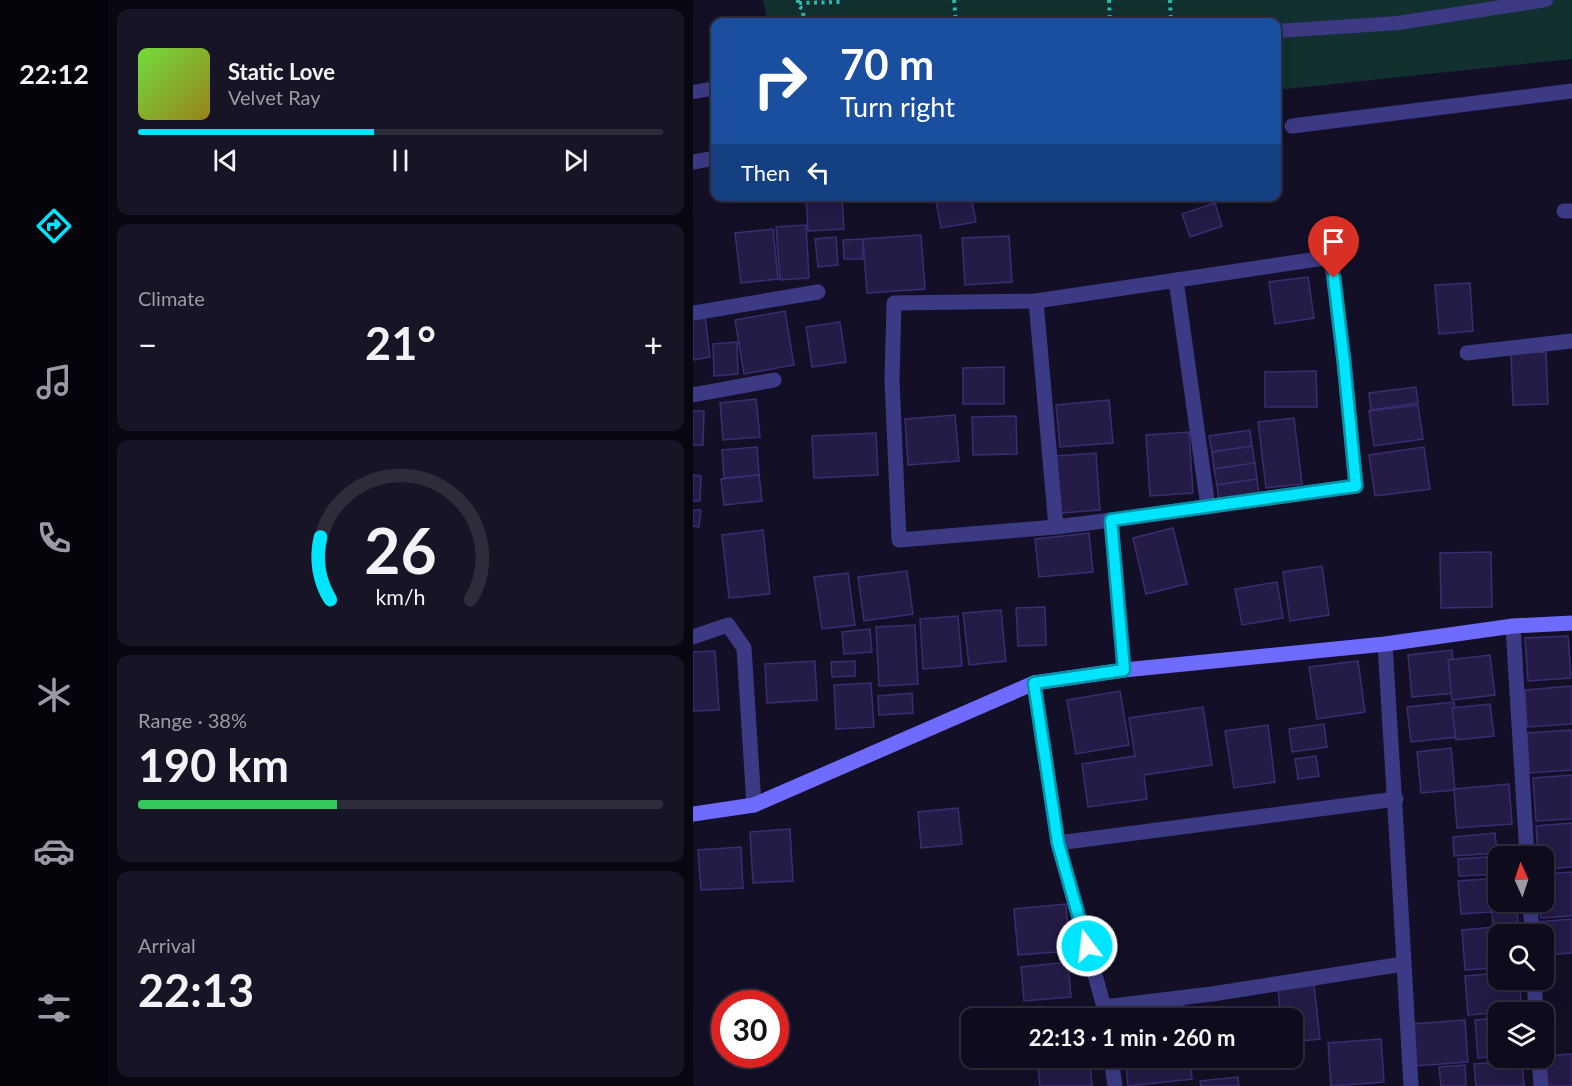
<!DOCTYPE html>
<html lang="en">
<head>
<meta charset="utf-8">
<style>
  :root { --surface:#0e0b1c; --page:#171425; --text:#f1f3f6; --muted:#9b9ba3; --line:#2e2b3b; --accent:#00e5ff }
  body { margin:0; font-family:Lato,sans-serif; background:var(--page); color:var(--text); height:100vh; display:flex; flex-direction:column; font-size:22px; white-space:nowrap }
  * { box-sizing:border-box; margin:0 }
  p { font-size:20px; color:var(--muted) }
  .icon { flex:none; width:33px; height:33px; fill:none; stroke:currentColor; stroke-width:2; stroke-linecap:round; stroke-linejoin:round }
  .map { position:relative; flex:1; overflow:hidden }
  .sheet { display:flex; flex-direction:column; gap:9px; padding:9px; background:#08060f; width:585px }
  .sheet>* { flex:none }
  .hud { position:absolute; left:18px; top:18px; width:570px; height:183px; border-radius:12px; box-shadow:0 6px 24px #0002,0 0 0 2px var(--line); background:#1a4fa0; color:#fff; overflow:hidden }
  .needle { width:39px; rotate:357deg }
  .tools { position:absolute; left:795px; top:846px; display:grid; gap:12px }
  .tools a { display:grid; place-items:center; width:66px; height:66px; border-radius:12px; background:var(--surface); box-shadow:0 6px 24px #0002,0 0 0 2px var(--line); font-size:30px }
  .speed { position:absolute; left:18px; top:990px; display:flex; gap:12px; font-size:30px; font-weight:700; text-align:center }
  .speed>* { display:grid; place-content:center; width:78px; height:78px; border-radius:50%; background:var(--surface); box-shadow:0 6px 24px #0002,0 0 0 2px var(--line); line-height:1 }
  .speed .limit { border:9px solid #d22; background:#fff; color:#111 }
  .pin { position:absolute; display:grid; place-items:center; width:51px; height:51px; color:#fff; margin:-62px -26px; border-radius:50% 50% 50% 0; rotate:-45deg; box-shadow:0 0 6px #0007 }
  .pin .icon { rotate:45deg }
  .me { position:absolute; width:66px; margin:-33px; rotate:345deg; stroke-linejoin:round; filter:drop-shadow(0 0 4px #0008) }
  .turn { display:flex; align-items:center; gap:21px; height:126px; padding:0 30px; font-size:27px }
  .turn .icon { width:78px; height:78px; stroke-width:2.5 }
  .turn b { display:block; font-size:42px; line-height:51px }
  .then { display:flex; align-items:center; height:57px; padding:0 30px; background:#0003; gap:12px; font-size:22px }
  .big { font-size:45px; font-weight:700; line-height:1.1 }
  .sheet .tile { flex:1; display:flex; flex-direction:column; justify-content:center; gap:9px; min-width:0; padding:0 21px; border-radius:12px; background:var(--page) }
  .sheet .dial { align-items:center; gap:0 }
  .dial svg { height:156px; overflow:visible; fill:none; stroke:var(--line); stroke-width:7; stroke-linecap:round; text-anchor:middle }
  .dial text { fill:var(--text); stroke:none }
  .song { display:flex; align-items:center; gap:18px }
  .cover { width:72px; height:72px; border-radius:9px; background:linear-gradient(135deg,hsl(100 70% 55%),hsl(50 70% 35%)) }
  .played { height:6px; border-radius:3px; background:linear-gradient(90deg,var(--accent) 45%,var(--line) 45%) }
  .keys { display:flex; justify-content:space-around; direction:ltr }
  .heat { display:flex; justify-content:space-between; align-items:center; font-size:33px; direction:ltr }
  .charge { height:9px; border-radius:4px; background:linear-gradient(90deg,#34c759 38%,var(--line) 0) }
  .trip { position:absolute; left:268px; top:1008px; width:342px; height:60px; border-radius:12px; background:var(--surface); box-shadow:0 6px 24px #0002,0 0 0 2px var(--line); font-weight:700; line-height:60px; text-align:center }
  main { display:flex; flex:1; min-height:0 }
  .tab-bar { display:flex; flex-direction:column; width:108px; justify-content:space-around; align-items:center; background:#06040b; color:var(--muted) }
  .tab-bar .icon { width:42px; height:42px }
  .tab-bar .current { color:var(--accent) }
  .tab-bar b { font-size:27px; color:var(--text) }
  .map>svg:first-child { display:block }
  .green { fill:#12302f }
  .building { fill:#241b47; stroke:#3b2d73; stroke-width:1.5 }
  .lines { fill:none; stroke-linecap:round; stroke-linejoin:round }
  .path { stroke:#2fb8b0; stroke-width:4; stroke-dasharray:3 4.5; stroke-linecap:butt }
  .lane { stroke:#3d3a85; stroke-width:14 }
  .street { stroke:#3d3a85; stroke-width:15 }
  .secondary { stroke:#6f6bff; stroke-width:15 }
  .route-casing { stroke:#0095a6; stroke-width:15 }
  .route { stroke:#00e5ff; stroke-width:10 }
</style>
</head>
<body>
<main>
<nav class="tab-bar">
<b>22:12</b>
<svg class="icon current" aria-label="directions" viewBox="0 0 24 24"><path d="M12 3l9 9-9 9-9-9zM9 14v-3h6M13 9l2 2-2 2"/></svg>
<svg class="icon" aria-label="music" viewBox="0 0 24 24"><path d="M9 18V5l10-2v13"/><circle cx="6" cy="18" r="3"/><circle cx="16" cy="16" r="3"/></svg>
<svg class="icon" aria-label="phone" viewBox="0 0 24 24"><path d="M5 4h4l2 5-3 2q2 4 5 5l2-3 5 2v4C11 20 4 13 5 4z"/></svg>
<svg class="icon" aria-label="climate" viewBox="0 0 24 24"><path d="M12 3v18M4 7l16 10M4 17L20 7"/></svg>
<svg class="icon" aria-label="car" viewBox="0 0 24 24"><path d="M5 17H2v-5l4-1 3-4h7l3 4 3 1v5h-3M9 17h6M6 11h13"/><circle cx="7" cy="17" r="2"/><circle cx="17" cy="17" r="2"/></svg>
<svg class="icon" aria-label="filters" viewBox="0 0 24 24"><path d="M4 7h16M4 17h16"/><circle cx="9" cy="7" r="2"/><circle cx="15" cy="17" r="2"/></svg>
</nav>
<section class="sheet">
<div class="tile">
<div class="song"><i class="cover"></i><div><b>Static Love</b><p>Velvet Ray</p></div></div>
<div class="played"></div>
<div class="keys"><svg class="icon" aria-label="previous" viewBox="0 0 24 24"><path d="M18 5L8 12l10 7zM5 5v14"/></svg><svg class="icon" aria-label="pause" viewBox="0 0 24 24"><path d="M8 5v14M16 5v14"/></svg><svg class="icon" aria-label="next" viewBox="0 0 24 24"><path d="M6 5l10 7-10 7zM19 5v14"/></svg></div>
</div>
<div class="tile"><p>Climate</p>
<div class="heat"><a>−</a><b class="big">21°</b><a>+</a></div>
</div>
<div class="tile dial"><svg viewBox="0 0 100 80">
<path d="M14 69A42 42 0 1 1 86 69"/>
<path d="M14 69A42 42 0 0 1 9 37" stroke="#00e5ff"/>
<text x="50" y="56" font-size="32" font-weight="700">26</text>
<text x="50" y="72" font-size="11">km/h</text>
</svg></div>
<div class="tile"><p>Range · 38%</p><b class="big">190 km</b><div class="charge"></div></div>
<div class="tile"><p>Arrival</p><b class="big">22:13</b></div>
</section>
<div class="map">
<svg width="879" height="1086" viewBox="0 0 879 1086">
  <rect width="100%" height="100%" fill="#130f26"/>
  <!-- green -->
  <path class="green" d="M70 0H879V59L584 90V22H74Z"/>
  <!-- building -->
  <g class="building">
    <path d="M17 101H22V147Z"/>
    <path d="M113 196H149L151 229 115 231Z"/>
    <path d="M242 196H278L283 222 248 228Z"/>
    <path d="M522 203 529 226 497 237 489 214Z"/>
    <path d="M113 225 116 278 87 280 83 227Z"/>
    <path d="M80 229 85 279 48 283 42 233Z"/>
    <path d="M228 235 232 289 174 293 170 239Z"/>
    <path d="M316 236 319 282 272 285 269 238Z"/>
    <path d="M143 237 145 265 125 267 122 239Z"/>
    <path d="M170 239V259H151L150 240Z"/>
    <path d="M615 277 621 318 582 324 576 282Z"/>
    <path d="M777 283 780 331 746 334 742 285Z"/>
    <path d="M92 311 101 365 51 374 42 320Z"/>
    <path d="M12 316 17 357 0 360V318Z"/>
    <path d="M147 322 153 362 119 367 113 327Z"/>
    <path d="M44 342 45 374 21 376 20 344Z"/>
    <path d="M853 352 855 404 820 405 818 353Z"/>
    <path d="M311 367V404H270V368Z"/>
    <path d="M623 371 624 407H572V372Z"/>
    <path d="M723 387 725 403 678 410 676 393Z"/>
    <path d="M63 399 67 437 30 440 27 403Z"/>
    <path d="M416 400 420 443 367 447 363 405Z"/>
    <path d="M725 405 730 439 681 446 676 411Z"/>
    <path d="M0 411H11L10 445H0Z"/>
    <path d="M262 415 266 461 215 465 212 419Z"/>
    <path d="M323 416 324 454 280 455 279 417Z"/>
    <path d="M601 418 609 484 573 488 565 422Z"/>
    <path d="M557 430 559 446 519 452 516 436Z"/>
    <path d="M496 432 500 493 457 496 453 435Z"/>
    <path d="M183 433 185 475 121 478 119 436Z"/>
    <path d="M559 446 562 463 521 469 519 452Z"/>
    <path d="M64 447 66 475 31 478 29 450Z"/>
    <path d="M731 447 737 489 682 496 676 455Z"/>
    <path d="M403 453 407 510 368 513 363 456Z"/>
    <path d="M562 463 564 479 524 485 521 469Z"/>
    <path d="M0 475 8 476 7 501H0Z"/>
    <path d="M66 475 69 501 31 505 28 479Z"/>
    <path d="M564 479 566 495 526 502 524 485Z"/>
    <path d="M0 510H8L6 527 0 526Z"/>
    <path d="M480 528 494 584 453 594 440 538Z"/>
    <path d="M70 530 77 594 36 598 29 535Z"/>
    <path d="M396 533 400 572 346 577 342 539Z"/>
    <path d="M798 552 799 607 748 608 747 553Z"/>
    <path d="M629 566 636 615 597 621 590 572Z"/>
    <path d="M214 571 220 614 171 621 165 577Z"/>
    <path d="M155 573 162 625 129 629 121 577Z"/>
    <path d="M584 582 590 618 549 625 542 589Z"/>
    <path d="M352 607 353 645 325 646 323 608Z"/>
    <path d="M308 610 313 661 276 665 270 613Z"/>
    <path d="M265 616 269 666 230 669 227 619Z"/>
    <path d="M222 625 225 684 186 686 183 627Z"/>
    <path d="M177 629 179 652 151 654 149 632Z"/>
    <path d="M875 636 878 678 835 681 832 638Z"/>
    <path d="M759 650 763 693 719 697 715 655Z"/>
    <path d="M22 651 26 710 0 711V652Z"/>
    <path d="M797 655 802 695 759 700 755 660Z"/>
    <path d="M122 661 124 700 74 703 72 664Z"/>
    <path d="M162 661V676L139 677 138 662Z"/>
    <path d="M665 661 672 712 624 719 616 667Z"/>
    <path d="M178 683 181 727 143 729 141 685Z"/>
    <path d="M879 686V724L834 727 832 690Z"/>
    <path d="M427 691 436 745 383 754 374 700Z"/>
    <path d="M219 693 220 713 186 715 185 696Z"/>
    <path d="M761 702 765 737 718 742 714 707Z"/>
    <path d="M797 704 801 736 763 740 759 708Z"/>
    <path d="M510 707 519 765 451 775 454 799 395 807 389 764 442 756 436 718Z"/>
    <path d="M631 724 634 747 599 752 596 729Z"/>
    <path d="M575 725 582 782 541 788 532 731Z"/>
    <path d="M879 730V770L836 773 834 733Z"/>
    <path d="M758 748 762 790 728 793 724 752Z"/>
    <path d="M623 756 626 776 605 779 602 759Z"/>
    <path d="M879 775V819L843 821 840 778Z"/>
    <path d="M816 784 819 824 764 828 761 789Z"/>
    <path d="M265 808 269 844 228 848 225 812Z"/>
    <path d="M879 823V867L850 869V856H845L843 826Z"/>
    <path d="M97 829 100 881 60 883 57 832Z"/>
    <path d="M802 833 804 853 761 856 760 837Z"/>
    <path d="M48 847 50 888 8 890 5 850Z"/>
    <path d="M822 855V856H806V874L766 876 765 859Z"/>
    <path d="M879 872V916L848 918 847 902H850V874Z"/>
    <path d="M806 878V902H823L825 922 800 924 799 912 768 914 765 881Z"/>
    <path d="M373 904 377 951 325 955 321 909Z"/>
    <path d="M879 919V953L850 955V934H845L844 922Z"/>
    <path d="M824 925 825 934H806V968L772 970 769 930Z"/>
    <path d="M375 962 378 997 331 1001 328 967Z"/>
    <path d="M806 973V980H826L829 1011 775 1015 772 976Z"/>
    <path d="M621 985 627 1039 600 1042V1018H588L585 989Z"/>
    <path d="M491 1005 493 1018H427V1012Z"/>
    <path d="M806 1018V1056L785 1058 782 1020Z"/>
    <path d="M772 1020 775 1062 722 1066 719 1024Z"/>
    <path d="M688 1039 691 1082 638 1086 635 1043Z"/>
    <path d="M879 1054V1086H853L851 1056Z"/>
    <path d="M344 1058H397L399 1086H347Z"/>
    <path d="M432 1058H497L499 1079 435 1086Z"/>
    <path d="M829 1060 831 1086H783L781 1064Z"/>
    <path d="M772 1065 773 1086H748L746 1067Z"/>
    <path d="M545 1077 546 1086H508L507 1081Z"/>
  </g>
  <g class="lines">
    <!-- path -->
    <g class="path">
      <path d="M105 0V5L110 10 111 22"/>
      <path d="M261 0 263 22"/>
      <path d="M416 0 417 22"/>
      <path d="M477 0 478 22"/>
      <path d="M106 3 147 2"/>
      <path d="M207 22V18"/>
    </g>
    <!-- lane -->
    <g class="lane">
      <path d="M584 31 705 23 853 0"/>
      <path d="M0 92 22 88"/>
    </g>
    <!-- street -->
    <g class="street">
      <path d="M599 126 879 91"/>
      <path d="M0 162 22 158"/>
      <path d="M871 211H879"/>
      <path d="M638 257 651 362 663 486 418 520 363 527 206 540 199 380 201 303 343 301Z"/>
      <path d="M483 280 515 507"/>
      <path d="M343 301 363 527"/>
      <path d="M0 313 125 292"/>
      <path d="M774 353 879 341"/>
      <path d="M0 395 81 380"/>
      <path d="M418 520 431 670"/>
      <path d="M820 626 834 856"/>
      <path d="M0 637 35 625 51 648 61 805"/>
      <path d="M692 644C702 791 709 939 718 1086"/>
      <path d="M341 683 365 843"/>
      <path d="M837 902 839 934"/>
      <path d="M841 980 843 1012"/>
      <path d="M411 1007 365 843 703 799"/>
      <path d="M412 1018 411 1007 519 994 710 964"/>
      <path d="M418 1058 422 1086"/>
      <path d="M846 1058 848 1086"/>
    </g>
    <!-- secondary -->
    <path class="secondary" d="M0 814 61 805 341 683 431 670 692 644 820 626 879 623"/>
  </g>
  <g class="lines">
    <defs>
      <path id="route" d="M394 946 365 843 341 683 431 670 418 520 663 486 651 362 641 278"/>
    </defs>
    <!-- route casing -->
    <use href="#route" class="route-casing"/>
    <!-- route -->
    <use href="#route" class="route"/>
  </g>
</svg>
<div class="tools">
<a><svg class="needle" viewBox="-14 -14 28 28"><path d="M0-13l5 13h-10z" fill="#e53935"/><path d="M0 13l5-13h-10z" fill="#9b9ba3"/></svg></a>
<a><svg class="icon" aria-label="search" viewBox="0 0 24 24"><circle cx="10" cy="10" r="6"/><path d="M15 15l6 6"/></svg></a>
<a><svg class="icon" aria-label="layers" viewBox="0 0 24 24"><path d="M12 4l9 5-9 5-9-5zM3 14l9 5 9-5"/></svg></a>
</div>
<div class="speed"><div class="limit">30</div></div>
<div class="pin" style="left:641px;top:278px;background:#d93025"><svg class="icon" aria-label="arrive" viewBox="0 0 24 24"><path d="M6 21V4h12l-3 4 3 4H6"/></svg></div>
<svg class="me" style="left:394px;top:946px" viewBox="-20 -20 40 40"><circle r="17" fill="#00e5ff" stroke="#fff" stroke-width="3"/><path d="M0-11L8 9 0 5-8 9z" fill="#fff"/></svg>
<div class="trip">22:13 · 1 min · 260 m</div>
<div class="hud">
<div class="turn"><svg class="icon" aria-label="right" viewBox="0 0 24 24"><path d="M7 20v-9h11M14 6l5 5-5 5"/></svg><div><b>70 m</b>Turn right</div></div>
<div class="then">Then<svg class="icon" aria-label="left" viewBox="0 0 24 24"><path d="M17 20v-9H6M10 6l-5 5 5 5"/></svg></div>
</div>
</div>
</main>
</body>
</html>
